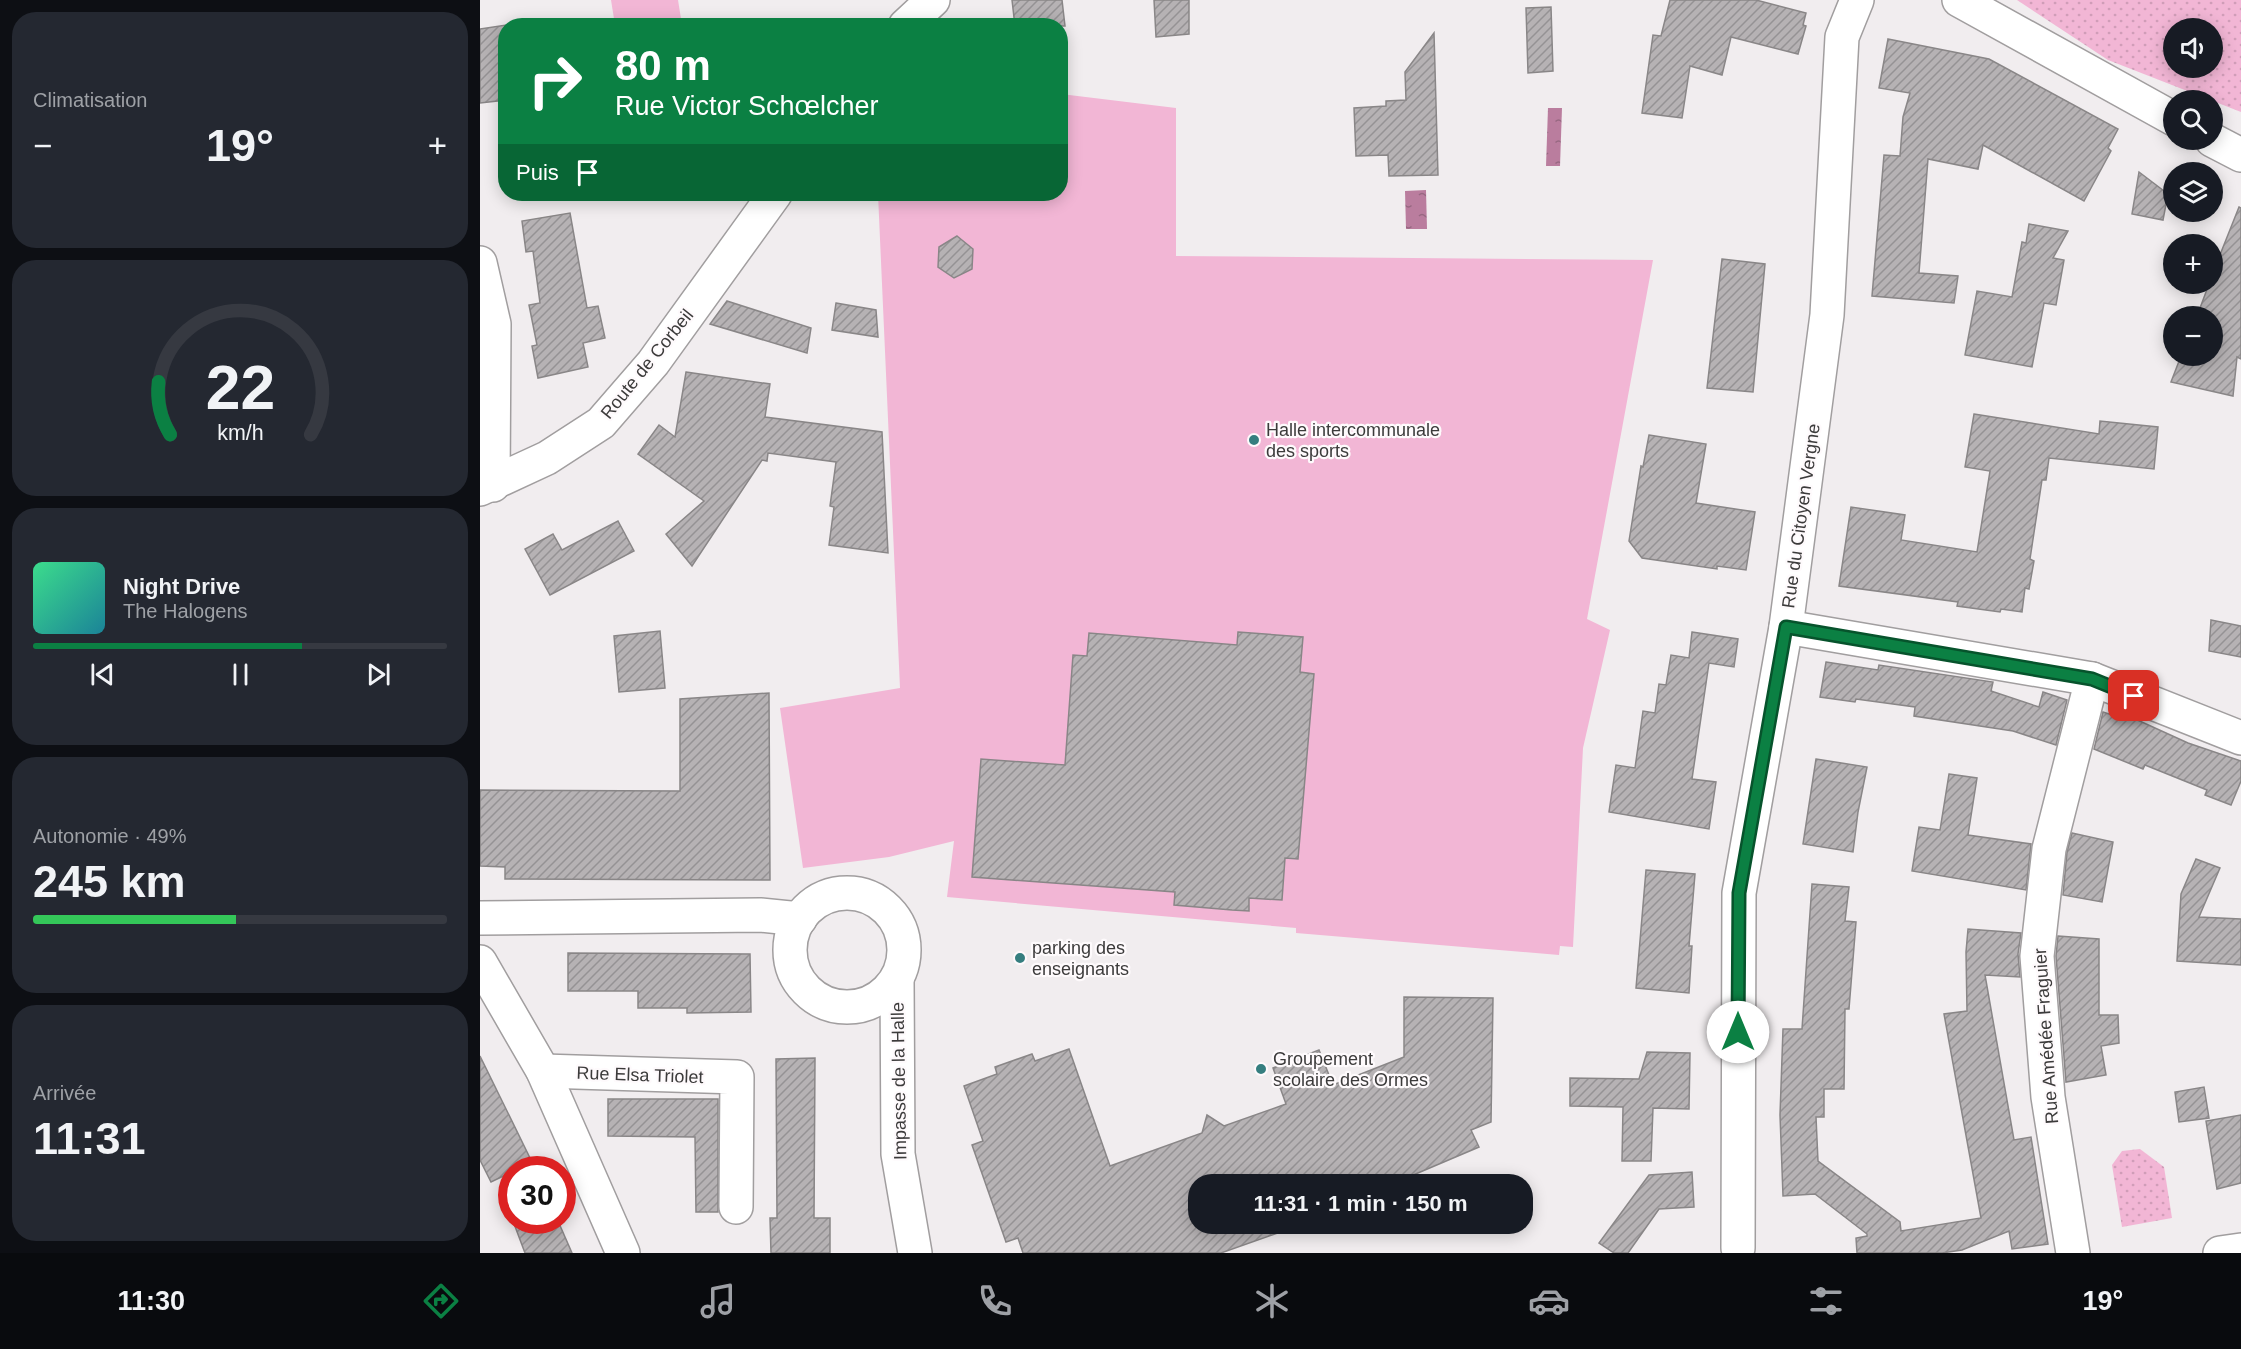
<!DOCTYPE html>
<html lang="fr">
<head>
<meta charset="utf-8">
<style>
  :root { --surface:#171b24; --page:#242831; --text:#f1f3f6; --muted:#9ea1a6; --line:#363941; --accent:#0b8043 }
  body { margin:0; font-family:Helvetica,sans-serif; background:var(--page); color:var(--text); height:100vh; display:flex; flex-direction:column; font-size:22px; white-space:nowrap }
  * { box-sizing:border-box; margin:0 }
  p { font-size:20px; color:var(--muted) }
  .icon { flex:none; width:33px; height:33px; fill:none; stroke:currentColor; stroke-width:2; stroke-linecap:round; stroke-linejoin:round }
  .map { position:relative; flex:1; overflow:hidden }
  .drawer { display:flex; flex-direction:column; gap:12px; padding:12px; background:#0d0f14; width:480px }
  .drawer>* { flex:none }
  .guide { position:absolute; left:18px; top:18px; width:570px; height:183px; border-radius:24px; box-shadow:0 3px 15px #0003; background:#0b8043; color:#fff; overflow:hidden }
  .fabs { position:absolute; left:1683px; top:18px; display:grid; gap:12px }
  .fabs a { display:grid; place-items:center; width:60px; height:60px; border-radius:50%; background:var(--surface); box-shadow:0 3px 15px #0003; font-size:30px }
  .speed { position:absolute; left:18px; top:1156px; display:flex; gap:12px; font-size:30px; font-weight:700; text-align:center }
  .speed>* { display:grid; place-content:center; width:78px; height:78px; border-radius:50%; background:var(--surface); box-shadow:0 3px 15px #0003; line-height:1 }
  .speed .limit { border:9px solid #d22; background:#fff; color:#111 }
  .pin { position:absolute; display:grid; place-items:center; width:51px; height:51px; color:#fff; margin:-26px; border-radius:12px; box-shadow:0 3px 9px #0006 }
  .me { position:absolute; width:66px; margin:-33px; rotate:0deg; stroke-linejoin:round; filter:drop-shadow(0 0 4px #0008) }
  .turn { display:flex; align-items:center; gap:21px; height:126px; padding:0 18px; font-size:27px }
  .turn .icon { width:78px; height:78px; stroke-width:2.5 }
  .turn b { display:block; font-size:42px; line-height:51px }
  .then { display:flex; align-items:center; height:57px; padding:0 18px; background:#0003; gap:12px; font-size:22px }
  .big { font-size:45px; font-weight:700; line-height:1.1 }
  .drawer .tile { flex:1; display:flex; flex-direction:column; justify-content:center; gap:9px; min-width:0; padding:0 21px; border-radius:24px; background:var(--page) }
  .drawer .dial { align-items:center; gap:0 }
  .dial svg { height:156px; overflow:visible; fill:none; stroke:var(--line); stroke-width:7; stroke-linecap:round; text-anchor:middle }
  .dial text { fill:var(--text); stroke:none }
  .song { display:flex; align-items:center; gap:18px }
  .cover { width:72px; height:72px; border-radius:9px; background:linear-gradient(135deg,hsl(150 70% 55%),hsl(190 70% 35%)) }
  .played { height:6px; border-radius:3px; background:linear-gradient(90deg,var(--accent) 65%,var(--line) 65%) }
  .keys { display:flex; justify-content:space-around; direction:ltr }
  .heat { display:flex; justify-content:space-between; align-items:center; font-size:33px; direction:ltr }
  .charge { height:9px; border-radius:4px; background:linear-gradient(90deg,#34c759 49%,var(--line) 0) }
  .trip { position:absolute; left:708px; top:1174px; width:345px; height:60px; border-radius:24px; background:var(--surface); box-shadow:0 3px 15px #0003; font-weight:700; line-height:60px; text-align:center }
  .dock { display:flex; height:96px; justify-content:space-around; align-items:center; background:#090b0e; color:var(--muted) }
  .dock .icon { width:42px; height:42px }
  .dock .current { color:var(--accent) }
  .dock b { font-size:27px; color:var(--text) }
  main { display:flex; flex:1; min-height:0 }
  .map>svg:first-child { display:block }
  .grass { fill:url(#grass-dots); fill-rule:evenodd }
  .pitch { fill:#f2b6d5 }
  .water { fill:url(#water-ripples) }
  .building { fill:url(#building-hatch); stroke:#898687; stroke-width:1.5 }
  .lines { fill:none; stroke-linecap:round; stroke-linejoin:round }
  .minor-casing { stroke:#a19e9f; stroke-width:36 }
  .tertiary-casing { stroke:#a19e9f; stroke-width:36 }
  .minor { stroke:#fff; stroke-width:33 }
  .tertiary { stroke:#fff; stroke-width:33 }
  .route-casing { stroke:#07532c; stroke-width:15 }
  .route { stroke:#0b8043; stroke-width:10 }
  .poi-dot { fill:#357e7f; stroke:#fefafc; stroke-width:2 }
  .labels { text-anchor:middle; stroke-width:4.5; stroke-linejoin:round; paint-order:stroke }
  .street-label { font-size:18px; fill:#3c3b3b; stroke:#fefafc }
  .poi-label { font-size:18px; fill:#3c3b3b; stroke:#fefafc; text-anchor:start }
</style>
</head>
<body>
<main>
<section class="drawer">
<div class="tile"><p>Climatisation</p>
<div class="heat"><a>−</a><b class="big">19°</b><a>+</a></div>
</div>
<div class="tile dial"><svg viewBox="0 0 100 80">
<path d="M14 69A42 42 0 1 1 86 69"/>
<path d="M14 69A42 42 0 0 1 8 42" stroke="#0b8043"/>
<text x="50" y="56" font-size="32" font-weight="700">22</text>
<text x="50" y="72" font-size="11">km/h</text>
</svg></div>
<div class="tile">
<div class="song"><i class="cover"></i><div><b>Night Drive</b><p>The Halogens</p></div></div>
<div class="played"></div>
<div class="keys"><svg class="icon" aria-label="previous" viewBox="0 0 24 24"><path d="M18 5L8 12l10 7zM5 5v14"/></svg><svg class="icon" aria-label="pause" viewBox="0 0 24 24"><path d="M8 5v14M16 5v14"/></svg><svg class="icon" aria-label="next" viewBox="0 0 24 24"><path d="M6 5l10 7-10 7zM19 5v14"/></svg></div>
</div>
<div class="tile"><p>Autonomie · 49%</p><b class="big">245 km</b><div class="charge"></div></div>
<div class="tile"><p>Arrivée</p><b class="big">11:31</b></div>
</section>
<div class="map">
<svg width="1761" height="1253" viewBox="0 0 1761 1253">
  <defs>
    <pattern id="grass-dots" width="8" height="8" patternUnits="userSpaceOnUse" patternTransform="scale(1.5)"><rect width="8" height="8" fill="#f2b6d5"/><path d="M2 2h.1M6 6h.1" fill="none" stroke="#d09db8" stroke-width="1.8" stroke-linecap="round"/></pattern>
    <pattern id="water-ripples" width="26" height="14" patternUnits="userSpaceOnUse" patternTransform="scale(1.5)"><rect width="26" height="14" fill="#ba7d9e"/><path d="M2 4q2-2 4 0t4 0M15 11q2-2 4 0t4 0" fill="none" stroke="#986882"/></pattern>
    <pattern id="building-hatch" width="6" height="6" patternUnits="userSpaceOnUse" patternTransform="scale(1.5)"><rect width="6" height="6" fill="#b6b2b4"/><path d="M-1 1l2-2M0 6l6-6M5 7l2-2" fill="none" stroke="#959294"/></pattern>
  </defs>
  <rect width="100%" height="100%" fill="#f1edef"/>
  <!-- grass -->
  <g class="grass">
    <path d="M1537 0H1761V112L1628 60ZM1694 28H1732V68H1694Z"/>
    <path d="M1660 1149 1684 1167 1692 1218 1642 1227 1632 1165 1642 1151Z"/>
  </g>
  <!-- pitch -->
  <g class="pitch">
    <path d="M131 0H198L202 25H135Z"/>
    <path d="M581 94 696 108V256L1173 260 1107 619 1130 630 1103 748 1093 947 1080 946 1079 955 816 933V928L467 897 474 841 409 857 323 868 300 708 420 688 398 194H580Z"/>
  </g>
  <!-- water -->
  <g class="water">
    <path d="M1068 108H1082L1080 166H1066Z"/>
    <path d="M946 190 947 229H926L925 191Z"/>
  </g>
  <!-- building -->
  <g class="building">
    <path d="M532 0H582L585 26H535Z"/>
    <path d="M674 0H709V34L676 37Z"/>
    <path d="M1190 0H1276L1326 13 1323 25 1326 26 1318 54 1251 37 1242 75 1210 66 1202 118 1162 113 1173 35 1181 36Z"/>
    <path d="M1071 7 1073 71 1048 73 1046 8Z"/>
    <path d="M26 25V100L0 103V29Z"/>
    <path d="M954 33 958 175 909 176 908 155 876 156 874 108 906 106V101L926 100 925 72Z"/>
    <path d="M1408 39 1509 59 1638 129 1628 148 1631 151 1604 201 1503 145 1498 169 1448 159 1439 273 1478 276 1474 303 1392 296 1404 155 1420 156 1423 117 1430 93 1399 88Z"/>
    <path d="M1659 172 1688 194 1683 220 1652 214Z"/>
    <path d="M1759 207 1761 208V359L1757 357 1753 396 1691 382 1701 356H1732V316H1717L1729 284H1732V275Z"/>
    <path d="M90 213 107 308 118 306 125 338 103 343 108 367 58 378 52 346 57 345 49 305 60 303 53 251 46 252 42 221Z"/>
    <path d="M1549 224 1588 231 1573 258 1584 260 1576 305 1564 303 1552 367 1485 355 1497 291 1532 297 1542 242 1546 243Z"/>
    <path d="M477 236 493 249 492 269 474 278 458 267 459 247Z"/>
    <path d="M1242 259 1285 264 1273 392 1227 388Z"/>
    <path d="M247 301 331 328 327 353 230 324Z"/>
    <path d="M356 303 396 310 398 337 352 330Z"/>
    <path d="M206 372 290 384 285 417 402 432 408 553 349 545 354 507 350 506 356 462 288 453 287 461 282 460 212 566 186 534 224 501 158 454 179 425 195 437Z"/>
    <path d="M1494 414 1619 434 1620 421 1678 427 1674 469 1569 458 1566 480H1562L1550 559 1554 561 1549 589 1545 588 1542 612 1521 609 1520 612 1477 606 1478 602 1359 586 1371 507 1425 515 1421 540 1497 552 1510 471 1485 467Z"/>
    <path d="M1169 435 1226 444 1216 503 1275 512 1266 570 1237 566V569L1162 558 1149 541 1161 466 1163 467Z"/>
    <path d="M138 521 154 551 70 595 45 549 73 534 82 550Z"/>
    <path d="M1731 620 1761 626V657L1729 651Z"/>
    <path d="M180 631 185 688 139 692 134 636Z"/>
    <path d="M758 632 823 637 820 672 834 674 818 859 805 858 802 900 769 898V911L752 910 694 905 695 892 492 877 501 759 585 765 593 655 607 656 609 633 757 645Z"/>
    <path d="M1212 632 1258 639 1254 667 1229 663 1212 779 1236 782 1229 829 1129 812 1136 765 1155 768 1163 711 1175 713 1179 684 1186 685 1191 655 1209 658Z"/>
    <path d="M1346 662 1398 670 1399 665 1513 682 1511 691 1559 707 1563 692 1587 700 1576 745 1533 731 1434 716 1435 707 1376 699 1375 702 1340 697Z"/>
    <path d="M289 693 290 880 25 879V867L0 866V790L200 791V699Z"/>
    <path d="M1623 712 1638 717 1640 712 1708 743 1761 761V781L1751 805 1725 795 1727 790 1665 765 1663 769 1614 749Z"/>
    <path d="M1336 759 1387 767 1378 812 1373 852 1323 844Z"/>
    <path d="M1469 774 1497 778 1488 835 1551 844 1546 890 1432 871 1439 827 1460 830Z"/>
    <path d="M1592 833 1633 842 1622 902 1583 895 1587 852Z"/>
    <path d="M1716 859 1740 868 1719 917 1761 919V965L1697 961 1701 894Z"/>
    <path d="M1166 870 1215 874 1209 946H1212L1209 993 1156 988Z"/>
    <path d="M1332 884 1369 887 1365 921 1376 922 1369 1009H1365L1364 1089H1344V1117H1336L1338 1161 1420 1222 1421 1231 1501 1218 1464 1014 1487 1011 1486 952 1488 929 1541 933 1538 954 1540 977 1505 975 1534 1140 1551 1137 1568 1244 1532 1249 1529 1231 1482 1250 1462 1253H1377L1376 1238 1387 1236V1234L1335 1194 1303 1196 1300 1115 1303 1029H1322Z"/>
    <path d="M1578 936 1619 939V1015H1638L1639 1043 1621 1046 1626 1075 1586 1082 1576 956Z"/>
    <path d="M88 953 270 954 271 1012 207 1013V1008H158V991H88Z"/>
    <path d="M924 997 1013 998 1011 1122 991 1130 999 1147 912 1184 913 1185H718V1224H823L741 1253H543L538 1238 526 1242 492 1145 503 1141 484 1086 517 1074 515 1067 552 1054 555 1061 589 1049 630 1166 722 1133 727 1115 744 1126 806 1104 793 1068 839 1050 853 1085 924 1057Z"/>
    <path d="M1167 1052 1210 1053 1209 1109 1173 1108 1171 1161H1142L1143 1107 1090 1106V1078L1159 1079Z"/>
    <path d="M0 1056 52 1162 32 1170V1172L11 1182 0 1160Z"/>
    <path d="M335 1058 334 1218H350V1253H291L290 1218H297L296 1059Z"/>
    <path d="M1724 1087 1729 1118 1699 1122 1695 1092Z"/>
    <path d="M128 1099H238V1212H216L215 1137 128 1136Z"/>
    <path d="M1761 1115V1183L1737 1189 1726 1121Z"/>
    <path d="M1212 1172 1214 1207 1179 1209 1148 1253H1134L1119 1243 1169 1175Z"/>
    <path d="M33 1221H78L92 1253H45Z"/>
  </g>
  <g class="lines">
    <defs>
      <g id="minor">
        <path d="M0 263 14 324 13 485"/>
        <path d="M1306 627 1612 679 1761 738"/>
        <circle cx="367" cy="950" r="57"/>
        <path d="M0 918 280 915 320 919"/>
        <path d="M0 962 63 1071 143 1253"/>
        <path d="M417 979 418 1154 435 1253"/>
        <path d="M63 1071 257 1077 256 1207"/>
        <path d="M1258 1248 1259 893 1306 627 1347 315 1362 37 1377 0"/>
        <path d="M1593 1253 1568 1097 1557 956 1569 849 1612 679"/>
        <path d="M1740 1253 1761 1250"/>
      </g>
      <g id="tertiary">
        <path d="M1479 0 1694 119"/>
        <path d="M425 26 453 0"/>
        <path d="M1732 140 1761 155"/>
        <path d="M0 489 67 458 121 423 173 363 295 194"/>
      </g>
    </defs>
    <!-- minor casing -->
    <use href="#minor" class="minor-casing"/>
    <!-- tertiary casing -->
    <use href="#tertiary" class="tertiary-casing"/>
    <!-- minor -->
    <use href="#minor" class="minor"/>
    <!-- tertiary -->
    <use href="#tertiary" class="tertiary"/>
  </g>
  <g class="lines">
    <defs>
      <path id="route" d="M1258 1032 1259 893 1306 627 1612 679 1654 696"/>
    </defs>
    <!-- route casing -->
    <use href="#route" class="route-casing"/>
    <!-- route -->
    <use href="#route" class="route"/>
  </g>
  <!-- markers -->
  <g class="poi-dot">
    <circle cx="774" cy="440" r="6"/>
    <circle cx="540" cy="958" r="6"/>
    <circle cx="781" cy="1069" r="6"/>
  </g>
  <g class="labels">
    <!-- street labels -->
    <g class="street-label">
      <text transform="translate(167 364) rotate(-51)" y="6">Route de Corbeil</text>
      <text transform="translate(1321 516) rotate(-82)" y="6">Rue du Citoyen Vergne</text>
      <text transform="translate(1566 1036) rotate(-94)" y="6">Rue Amédée Fraguier</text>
      <text transform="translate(160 1075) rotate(2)" y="6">Rue Elsa Triolet</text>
      <text transform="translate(419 1081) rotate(-91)" y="6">Impasse de la Halle</text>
    </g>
    <!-- poi labels -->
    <g class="poi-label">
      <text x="786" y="436">Halle intercommunale<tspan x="786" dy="21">des sports</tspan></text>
      <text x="552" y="954">parking des<tspan x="552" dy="21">enseignants</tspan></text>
      <text x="793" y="1065">Groupement<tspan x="793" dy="21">scolaire des Ormes</tspan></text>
    </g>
  </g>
</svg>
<div class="fabs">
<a><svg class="icon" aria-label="sound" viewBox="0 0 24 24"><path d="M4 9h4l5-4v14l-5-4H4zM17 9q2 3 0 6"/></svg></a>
<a><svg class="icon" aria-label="search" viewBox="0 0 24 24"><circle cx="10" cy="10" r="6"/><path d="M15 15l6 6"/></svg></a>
<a><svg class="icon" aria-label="layers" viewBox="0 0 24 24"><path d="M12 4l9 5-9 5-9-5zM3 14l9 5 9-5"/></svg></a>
<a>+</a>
<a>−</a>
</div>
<div class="speed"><div class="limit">30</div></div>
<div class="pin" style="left:1654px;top:696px;background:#d93025"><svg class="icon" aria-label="arrive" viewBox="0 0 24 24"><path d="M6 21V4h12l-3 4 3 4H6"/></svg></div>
<svg class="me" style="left:1258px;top:1032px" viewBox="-20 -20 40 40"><circle r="19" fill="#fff"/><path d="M0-13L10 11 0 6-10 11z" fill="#0b8043"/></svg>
<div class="trip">11:31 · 1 min · 150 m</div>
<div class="guide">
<div class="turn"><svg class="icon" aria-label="right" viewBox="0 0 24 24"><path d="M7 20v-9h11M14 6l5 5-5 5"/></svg><div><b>80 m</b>Rue Victor Schœlcher</div></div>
<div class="then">Puis<svg class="icon" aria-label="arrive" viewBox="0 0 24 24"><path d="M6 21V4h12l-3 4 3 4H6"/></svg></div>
</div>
</div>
</main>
<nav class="dock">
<b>11:30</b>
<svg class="icon current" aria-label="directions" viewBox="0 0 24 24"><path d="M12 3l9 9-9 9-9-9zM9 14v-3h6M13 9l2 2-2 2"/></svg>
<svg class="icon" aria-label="music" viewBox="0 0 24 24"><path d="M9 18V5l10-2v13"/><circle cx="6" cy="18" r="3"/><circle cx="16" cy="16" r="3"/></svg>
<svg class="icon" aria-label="phone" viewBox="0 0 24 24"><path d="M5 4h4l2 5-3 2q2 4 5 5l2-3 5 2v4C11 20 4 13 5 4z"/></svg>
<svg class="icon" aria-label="climate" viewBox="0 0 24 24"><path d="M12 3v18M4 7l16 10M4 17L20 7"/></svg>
<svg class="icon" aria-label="car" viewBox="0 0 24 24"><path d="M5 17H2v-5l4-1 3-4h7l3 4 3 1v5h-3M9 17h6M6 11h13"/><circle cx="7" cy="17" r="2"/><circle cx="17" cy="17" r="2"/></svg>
<svg class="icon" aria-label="filters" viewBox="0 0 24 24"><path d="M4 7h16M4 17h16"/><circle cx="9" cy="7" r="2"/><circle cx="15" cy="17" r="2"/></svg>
<b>19°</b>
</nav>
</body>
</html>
